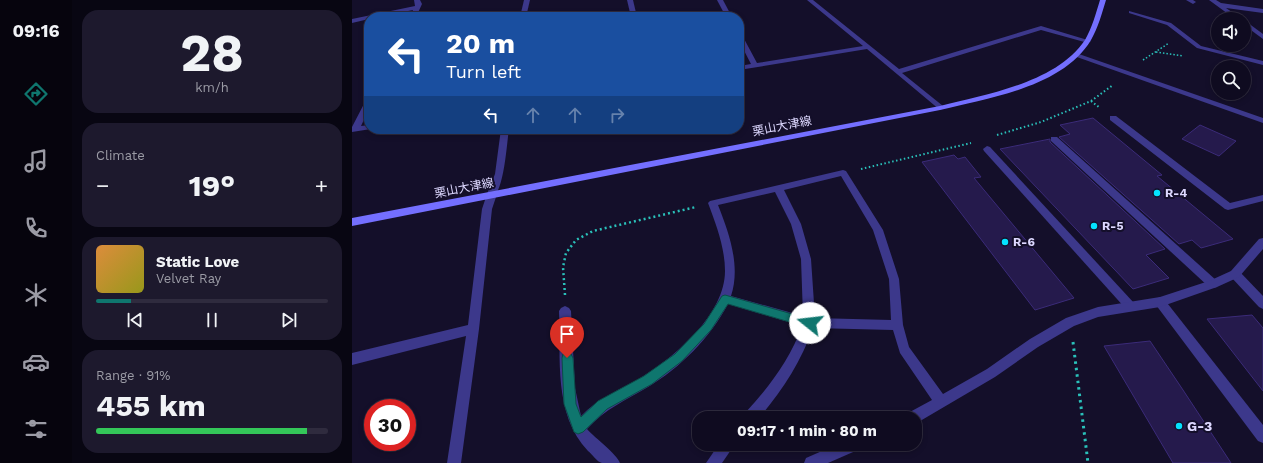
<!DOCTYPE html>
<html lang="en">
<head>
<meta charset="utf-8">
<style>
  :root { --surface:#0f0b20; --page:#1d192d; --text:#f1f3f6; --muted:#9b9ba5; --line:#2f2b3e; --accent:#0f766e }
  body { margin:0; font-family:"Work Sans","Noto Sans JP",sans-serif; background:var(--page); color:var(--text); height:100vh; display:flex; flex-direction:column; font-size:15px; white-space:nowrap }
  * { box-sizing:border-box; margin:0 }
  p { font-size:13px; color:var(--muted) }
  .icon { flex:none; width:22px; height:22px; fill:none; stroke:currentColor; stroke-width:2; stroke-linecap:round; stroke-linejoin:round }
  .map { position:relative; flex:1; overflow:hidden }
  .sheet { display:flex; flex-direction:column; gap:10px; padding:10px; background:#080612; width:280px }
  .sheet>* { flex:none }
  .guide { position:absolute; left:12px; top:12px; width:380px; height:122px; border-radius:16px; box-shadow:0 2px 6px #0003,0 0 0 1px var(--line); background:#1a4fa0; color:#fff; overflow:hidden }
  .fabs { position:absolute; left:859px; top:12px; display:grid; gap:8px }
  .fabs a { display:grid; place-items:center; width:40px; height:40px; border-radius:50%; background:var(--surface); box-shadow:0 2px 6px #0003,0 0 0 1px var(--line); font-size:20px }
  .speed { position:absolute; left:12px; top:399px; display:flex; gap:8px; font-size:20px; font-weight:700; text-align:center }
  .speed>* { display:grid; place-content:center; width:52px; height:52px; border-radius:50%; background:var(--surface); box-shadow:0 2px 6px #0003,0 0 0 1px var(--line); line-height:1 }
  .speed .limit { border:6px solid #d22; background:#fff; color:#111 }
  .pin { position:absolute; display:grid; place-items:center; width:34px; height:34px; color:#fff; margin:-41px -17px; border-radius:50% 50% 50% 0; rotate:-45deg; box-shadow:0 0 4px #0007 }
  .pin .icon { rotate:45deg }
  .me { position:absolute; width:44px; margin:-22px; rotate:286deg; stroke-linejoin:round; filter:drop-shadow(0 0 3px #0008) }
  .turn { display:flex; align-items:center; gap:14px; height:84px; padding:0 16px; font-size:18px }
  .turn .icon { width:52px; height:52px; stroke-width:2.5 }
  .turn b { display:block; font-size:28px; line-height:34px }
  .lanes { display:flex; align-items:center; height:38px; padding:0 16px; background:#0003; justify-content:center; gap:20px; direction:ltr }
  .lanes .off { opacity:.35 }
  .big { font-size:30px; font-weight:700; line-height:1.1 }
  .sheet .tile { flex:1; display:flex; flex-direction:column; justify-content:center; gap:6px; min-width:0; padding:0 14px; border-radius:16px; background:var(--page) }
  .sheet .dial { align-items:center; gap:0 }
  .dial b { font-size:52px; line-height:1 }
  .song { display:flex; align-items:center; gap:12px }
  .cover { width:48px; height:48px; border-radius:6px; background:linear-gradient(135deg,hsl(30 70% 55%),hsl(60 70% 35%)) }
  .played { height:4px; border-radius:2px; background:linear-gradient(90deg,var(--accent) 15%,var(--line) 15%) }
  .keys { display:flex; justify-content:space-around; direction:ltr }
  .heat { display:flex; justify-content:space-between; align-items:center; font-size:22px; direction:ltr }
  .charge { height:6px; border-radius:3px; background:linear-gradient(90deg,#34c759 91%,var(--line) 0) }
  .trip { position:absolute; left:340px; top:411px; width:230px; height:40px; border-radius:16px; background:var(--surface); box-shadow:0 2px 6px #0003,0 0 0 1px var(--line); font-weight:700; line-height:40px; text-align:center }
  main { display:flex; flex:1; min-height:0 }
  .tab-bar { display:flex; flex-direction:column; width:72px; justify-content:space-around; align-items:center; background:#06040d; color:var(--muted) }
  .tab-bar .icon { width:28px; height:28px }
  .tab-bar .current { color:var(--accent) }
  .tab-bar b { font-size:18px; color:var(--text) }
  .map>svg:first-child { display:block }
  .building { fill:#251a4c; stroke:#3b2b79 }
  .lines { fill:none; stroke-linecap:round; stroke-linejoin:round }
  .path-far3 { stroke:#2ac1ba; stroke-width:1.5; stroke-dasharray:1.5 2; stroke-linecap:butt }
  .path-far2 { stroke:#2ac1ba; stroke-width:2; stroke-dasharray:1.5 2.5; stroke-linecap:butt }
  .path-far1 { stroke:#2ac1ba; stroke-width:2.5; stroke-dasharray:2 3; stroke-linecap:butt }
  .path { stroke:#2ac1ba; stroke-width:3; stroke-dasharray:2.5 4; stroke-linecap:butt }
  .service { fill:#3c388b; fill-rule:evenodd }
  .minor { fill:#3c388b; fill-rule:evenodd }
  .tertiary { fill:#3c388b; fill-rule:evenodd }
  .secondary { fill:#746fff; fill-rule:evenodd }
  .route { fill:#0f766e; stroke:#0a4d48 }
  .poi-dot { fill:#04e2ff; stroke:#140f2a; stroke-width:1.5 }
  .labels { text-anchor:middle; stroke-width:4; stroke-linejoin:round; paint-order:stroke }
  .street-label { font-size:12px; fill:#ddd8ff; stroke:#140f2a }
  .poi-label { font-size:12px; font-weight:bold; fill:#ddd8ff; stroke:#140f2a; text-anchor:start }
  .near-poi-label { font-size:14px; font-weight:bold; fill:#ddd8ff; stroke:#140f2a; text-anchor:start }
</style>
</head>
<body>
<main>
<nav class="tab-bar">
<b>09:16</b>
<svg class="icon current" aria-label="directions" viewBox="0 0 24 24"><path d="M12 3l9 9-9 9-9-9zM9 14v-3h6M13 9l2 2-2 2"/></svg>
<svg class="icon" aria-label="music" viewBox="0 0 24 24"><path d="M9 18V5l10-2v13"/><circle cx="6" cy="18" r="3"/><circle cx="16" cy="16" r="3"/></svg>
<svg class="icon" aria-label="phone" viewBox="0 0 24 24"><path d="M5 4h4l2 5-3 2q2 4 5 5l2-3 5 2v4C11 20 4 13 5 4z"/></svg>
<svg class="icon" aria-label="climate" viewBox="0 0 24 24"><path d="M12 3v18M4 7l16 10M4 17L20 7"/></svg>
<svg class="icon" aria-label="car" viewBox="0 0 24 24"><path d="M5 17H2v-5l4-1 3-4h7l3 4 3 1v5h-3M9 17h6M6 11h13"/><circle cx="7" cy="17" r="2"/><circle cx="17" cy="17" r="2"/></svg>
<svg class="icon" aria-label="filters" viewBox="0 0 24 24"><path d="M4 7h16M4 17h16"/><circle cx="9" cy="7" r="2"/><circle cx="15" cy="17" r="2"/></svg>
</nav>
<section class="sheet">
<div class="tile dial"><b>28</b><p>km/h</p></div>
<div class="tile"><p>Climate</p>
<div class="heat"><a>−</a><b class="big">19°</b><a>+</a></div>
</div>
<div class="tile">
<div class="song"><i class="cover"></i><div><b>Static Love</b><p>Velvet Ray</p></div></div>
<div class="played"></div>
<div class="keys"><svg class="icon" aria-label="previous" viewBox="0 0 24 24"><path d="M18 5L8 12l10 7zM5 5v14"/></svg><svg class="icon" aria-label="pause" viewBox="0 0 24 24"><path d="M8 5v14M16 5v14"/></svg><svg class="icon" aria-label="next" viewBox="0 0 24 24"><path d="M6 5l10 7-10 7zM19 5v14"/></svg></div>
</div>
<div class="tile"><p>Range · 91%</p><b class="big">455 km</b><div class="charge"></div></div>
</section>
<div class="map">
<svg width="911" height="463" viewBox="0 0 911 463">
  <rect width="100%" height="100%" fill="#140f2a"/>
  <!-- building -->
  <g class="building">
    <path d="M741 118 810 175 805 176 881 239 849 248 840 240 827 244 707 137 718 134 708 125Z"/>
    <path d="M848 125 884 141 867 156 830 139Z"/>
    <path d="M698 139V142L813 249 794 255 817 278 781 289 648 149Z"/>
    <path d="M602 155 606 159 613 157 629 177 622 178 722 298 683 310 570 162Z"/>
    <path d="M900 315 911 328V391L855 319Z"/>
    <path d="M798 341 831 390 879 463H821L752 346Z"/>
  </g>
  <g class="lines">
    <!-- path-far3 -->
    <g class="path-far3">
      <path d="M804 52 831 56"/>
      <path d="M791 60 817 43"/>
    </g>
    <!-- path-far2 -->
    <g class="path-far2">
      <path d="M739 101 748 108"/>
      <path d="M645 135 689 122 739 101 761 85"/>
      <path d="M509 169 619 143"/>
    </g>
    <!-- path-far1 -->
    <path class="path-far1" d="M213 295 211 267 214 253 224 240 241 231 344 207"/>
    <!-- path -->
    <path class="path" d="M721 342 736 463"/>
    <!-- service -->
    <g class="service">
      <path d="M834 0H841L844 2 841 4Z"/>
      <path d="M857 0H864L869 3 911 9V13L874 8 890 19H883Z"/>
      <path d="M777 11 819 23 849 46 911 61V65L845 48 815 25 777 13Z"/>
      <path d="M892 20 911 34V39L892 25Z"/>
      <path d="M758 116H764L878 203 911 195V201L876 210 873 209 758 120Z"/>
      <path d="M699 137H705L865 281 866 284 865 287 861 288 857 287 699 141Z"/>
      <path d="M635 146 638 147 782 303 784 306 782 309 778 311 774 309 632 151 631 149Z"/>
      <path d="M883 270 887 271 911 296V309L907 307 879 277 878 274 879 271Z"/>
      <path d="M808 297 812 299 911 425V443L906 441 804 305 802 302 804 299Z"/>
    </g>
    <!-- minor -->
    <g class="minor">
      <path d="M62 0H68L70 4 64 17H58L61 10 27 17H17V19L0 23V19L63 6Z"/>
      <path d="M275 0H281L285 17H279Z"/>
      <path d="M365 0H371L380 17H374Z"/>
      <path d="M455 0H461L547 69 689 26 739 41 736 43 689 30 550 73 591 106 592 108 588 110 515 49 387 70V66L399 64 387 41V33L390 35 405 63 511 46Z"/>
      <path d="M724 53 911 118V123L722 56 721 55Z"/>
      <path d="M14 100H17V109L9 126 17 125V129H19L0 132V127Z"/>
      <path d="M491 170 494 171 531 230 547 279 551 325 557 347 591 394 635 369 678 339 714 318 746 307 808 297 857 281 879 271 907 239 911 238V249L887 277 865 287 808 307 746 317 722 326 686 347 643 377 563 424V418H554L556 413 580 400 548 353 541 330 461 328C449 362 430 391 407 418H391L393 413C417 387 438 360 450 326L376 304C358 338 328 368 296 387 274 400 253 409 235 429 244 439 264 453 268 463 263 463 255 463 250 463 245 462 240 454 236 451 201 414 209 358 207 311L209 308 213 306 217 308 219 311 223 388 229 416C246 398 268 390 290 377 324 356 373 314 373 271 373 248 364 224 356 203L358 201ZM489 176 521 230 537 279 539 320 463 318 459 259 449 224 432 190ZM423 192 439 224 449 259 451 316 379 296C389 266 377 233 366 205Z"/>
      <path d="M140 191 145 194 140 209 127 329 109 463H95L114 336 0 365V353L116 325 130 209 135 194Z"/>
      <path d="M367 444H383L370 463H354Z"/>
      <path d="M486 444H510L508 449 476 463H452L454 458Z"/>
    </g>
    <!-- tertiary -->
    <g class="tertiary">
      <path d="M172 0H178L174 17H168Z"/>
      <path d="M149 129H157C155 141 152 194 140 197L135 194 143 174Z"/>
    </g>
    <!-- secondary -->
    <path class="secondary" d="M748 0H754C750 13 746 28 739 40 711 87 637 98 588 110L0 226V218L588 106C635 94 704 83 733 40 740 28 744 13 748 0Z"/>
  </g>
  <!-- route -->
  <path class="route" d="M373 295 458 319 461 320 463 323 461 327 458 328 376 304 359 330 330 361 300 384 255 409 231 432 226 434 222 432 212 404 210 358 211 354 215 353 219 354 221 358 224 404 229 417 246 401 292 376 323 354 352 324 370 296Z"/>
  <!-- markers -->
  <g class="poi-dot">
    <circle cx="805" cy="193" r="4"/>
    <circle cx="742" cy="226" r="4"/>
    <circle cx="653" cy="242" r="4"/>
    <circle cx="827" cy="426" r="4"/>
  </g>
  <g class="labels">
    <!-- street labels -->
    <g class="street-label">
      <text transform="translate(430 126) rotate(-11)" y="4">栗山大津線</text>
      <text transform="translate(112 188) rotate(-11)" y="4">栗山大津線</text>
    </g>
    <!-- poi labels -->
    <g class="poi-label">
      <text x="813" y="197">R-4</text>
      <text x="750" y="230">R-5</text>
      <text x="661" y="246">R-6</text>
    </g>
    <!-- near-poi labels -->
    <g class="near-poi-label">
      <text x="835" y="431">G-3</text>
    </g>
  </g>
</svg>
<div class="fabs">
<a><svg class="icon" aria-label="sound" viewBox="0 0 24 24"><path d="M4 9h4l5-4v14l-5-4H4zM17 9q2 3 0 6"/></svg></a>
<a><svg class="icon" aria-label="search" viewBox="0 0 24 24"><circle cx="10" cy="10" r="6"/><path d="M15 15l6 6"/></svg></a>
</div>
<div class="speed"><div class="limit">30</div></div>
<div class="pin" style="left:215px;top:358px;background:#d93025"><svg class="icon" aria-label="arrive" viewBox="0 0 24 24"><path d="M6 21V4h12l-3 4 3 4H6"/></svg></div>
<svg class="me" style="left:458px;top:323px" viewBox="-20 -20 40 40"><circle r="19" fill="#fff"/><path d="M0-13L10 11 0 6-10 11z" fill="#0f766e"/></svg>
<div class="trip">09:17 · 1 min · 80 m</div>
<div class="guide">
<div class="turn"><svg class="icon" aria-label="left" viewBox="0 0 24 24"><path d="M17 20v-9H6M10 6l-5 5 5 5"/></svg><div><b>20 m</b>Turn left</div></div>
<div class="lanes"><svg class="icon" aria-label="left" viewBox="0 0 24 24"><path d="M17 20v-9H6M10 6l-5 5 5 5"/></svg><svg class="icon off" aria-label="ahead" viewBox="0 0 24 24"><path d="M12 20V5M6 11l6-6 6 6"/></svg><svg class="icon off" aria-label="ahead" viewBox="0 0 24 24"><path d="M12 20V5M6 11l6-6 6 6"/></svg><svg class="icon off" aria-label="right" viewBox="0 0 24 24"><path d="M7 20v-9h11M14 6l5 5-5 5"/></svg></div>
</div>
</div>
</main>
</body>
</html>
